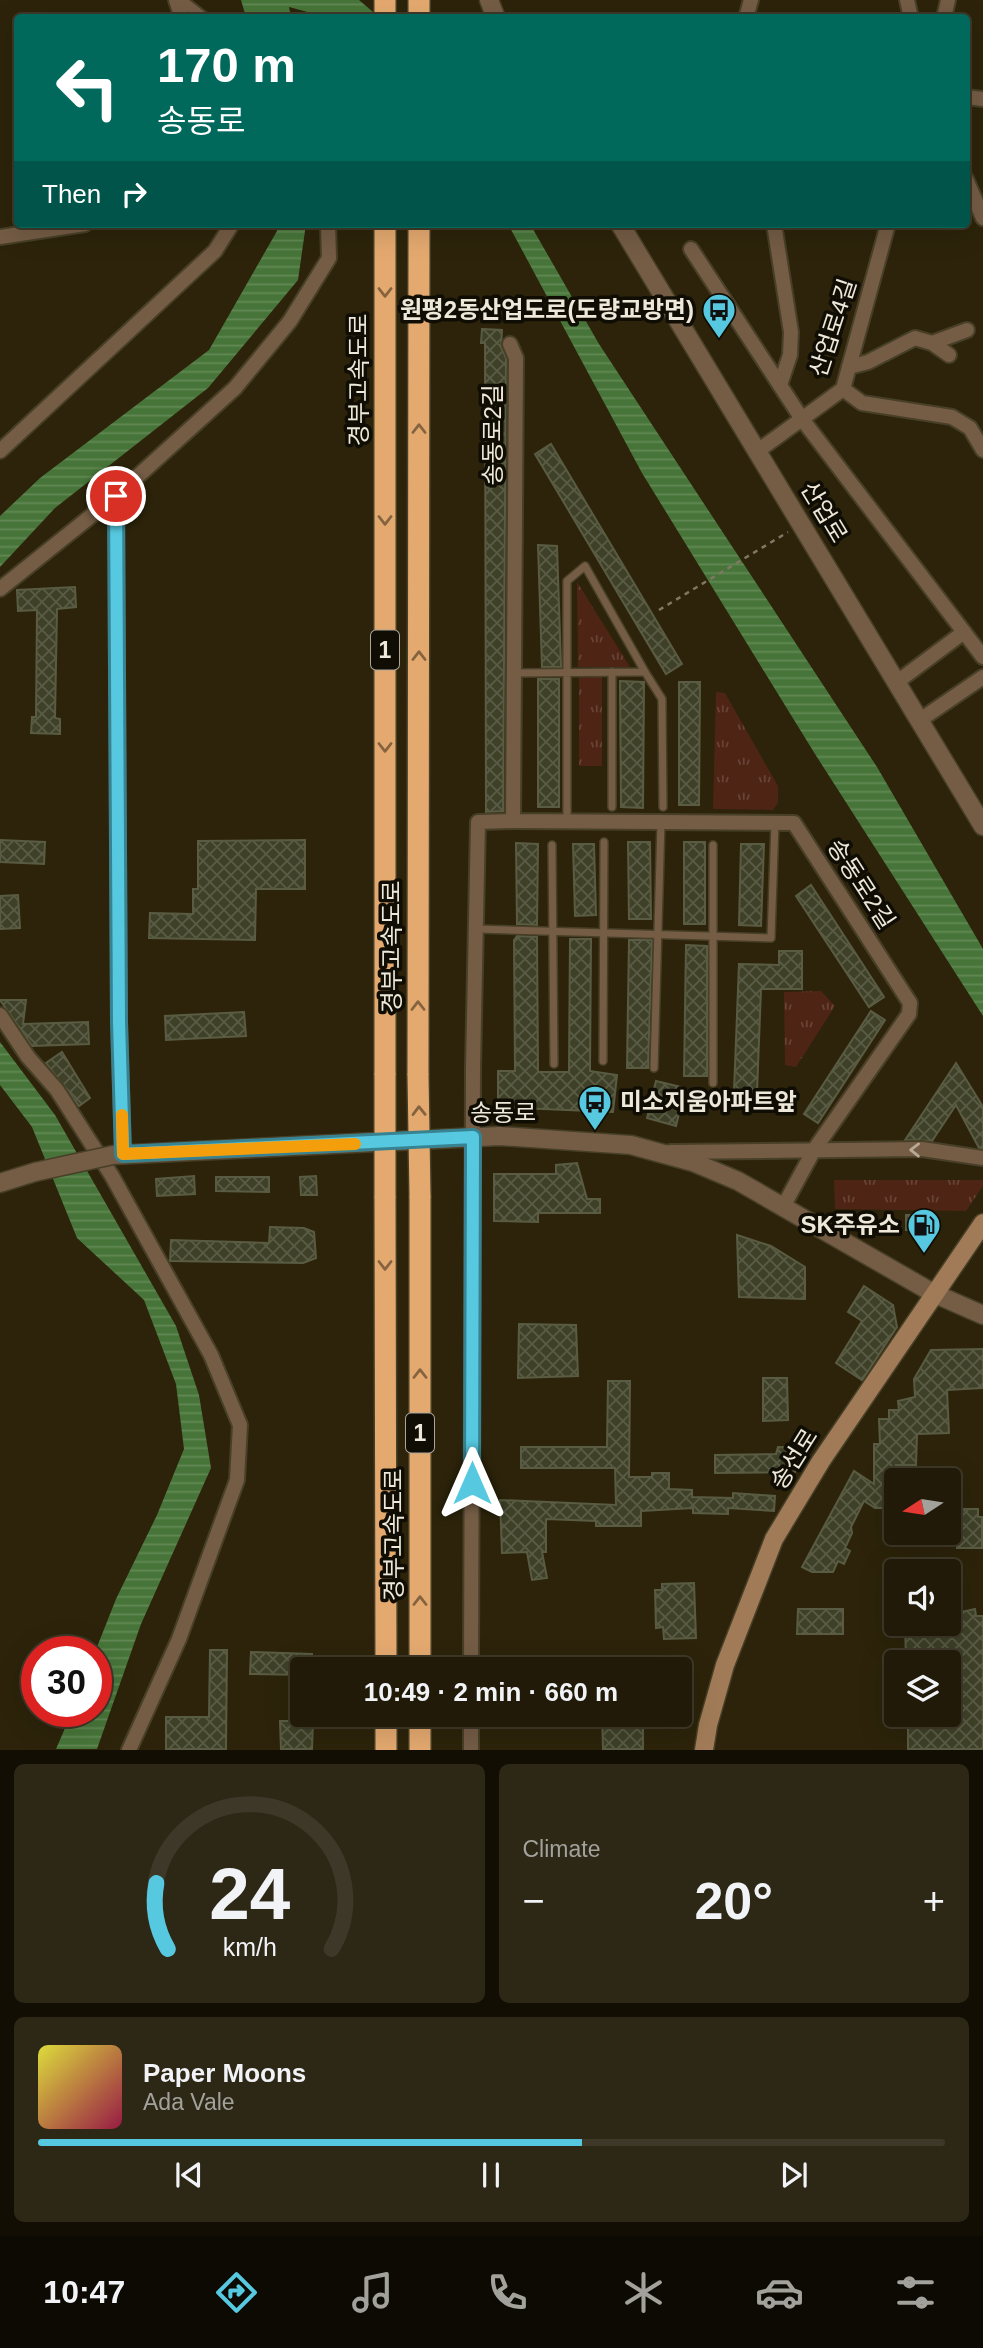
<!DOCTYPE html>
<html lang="en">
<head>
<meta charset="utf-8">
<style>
  :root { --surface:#211a08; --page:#2d2716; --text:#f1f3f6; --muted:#a2a19c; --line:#3e3829; --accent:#56c9e0 }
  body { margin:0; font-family:Helvetica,"Noto Sans KR",sans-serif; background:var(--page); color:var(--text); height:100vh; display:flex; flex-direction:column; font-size:26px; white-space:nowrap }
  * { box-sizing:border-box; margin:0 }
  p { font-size:23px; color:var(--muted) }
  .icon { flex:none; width:38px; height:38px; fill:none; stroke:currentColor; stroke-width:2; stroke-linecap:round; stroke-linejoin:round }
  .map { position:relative; height:1750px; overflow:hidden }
  .panel { display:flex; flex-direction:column; gap:14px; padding:14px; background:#120e04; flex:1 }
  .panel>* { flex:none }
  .banner { position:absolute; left:14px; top:14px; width:956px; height:214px; border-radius:7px; box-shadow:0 7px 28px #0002,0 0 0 2px var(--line); background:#00695c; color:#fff; overflow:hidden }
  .needle { width:46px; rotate:258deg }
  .controls { position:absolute; left:884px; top:1468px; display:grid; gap:14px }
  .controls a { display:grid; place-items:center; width:77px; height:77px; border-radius:7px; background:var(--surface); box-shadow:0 7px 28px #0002,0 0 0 2px var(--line); font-size:35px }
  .speed { position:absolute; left:21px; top:1636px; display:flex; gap:14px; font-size:35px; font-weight:700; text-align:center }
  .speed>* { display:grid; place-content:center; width:91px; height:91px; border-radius:50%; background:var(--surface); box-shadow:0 7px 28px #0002,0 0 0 2px var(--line); line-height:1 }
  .speed .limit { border:10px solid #d22; background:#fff; color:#111 }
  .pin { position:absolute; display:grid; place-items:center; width:60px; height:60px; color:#fff; margin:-30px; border:4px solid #fff; border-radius:50%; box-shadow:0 2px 7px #0007 }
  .me { position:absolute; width:77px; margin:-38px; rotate:0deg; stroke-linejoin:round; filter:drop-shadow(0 0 5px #0008) }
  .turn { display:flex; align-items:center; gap:24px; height:147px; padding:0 28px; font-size:32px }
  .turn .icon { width:91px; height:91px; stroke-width:2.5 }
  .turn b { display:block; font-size:49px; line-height:60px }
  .then { display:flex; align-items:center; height:66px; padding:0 28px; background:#0003; gap:14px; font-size:26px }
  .big { font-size:52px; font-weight:600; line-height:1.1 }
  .panel .tile { flex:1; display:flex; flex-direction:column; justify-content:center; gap:10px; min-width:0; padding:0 24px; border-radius:10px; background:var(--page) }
  .panel .dial { align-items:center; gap:0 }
  .dial svg { height:182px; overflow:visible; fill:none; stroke:var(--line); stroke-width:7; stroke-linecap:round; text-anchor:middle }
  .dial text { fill:var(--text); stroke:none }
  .song { display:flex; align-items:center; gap:21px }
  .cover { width:84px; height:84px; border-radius:10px; background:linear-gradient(135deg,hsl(60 70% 55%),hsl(340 70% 35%)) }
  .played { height:7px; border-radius:4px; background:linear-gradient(90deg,var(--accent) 60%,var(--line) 60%) }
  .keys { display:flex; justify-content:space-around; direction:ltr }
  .heat { display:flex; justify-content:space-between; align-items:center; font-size:38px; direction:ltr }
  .panel .tiles { flex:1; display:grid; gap:14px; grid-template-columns:1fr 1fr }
  .tile:last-child { grid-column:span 2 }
  .trip { position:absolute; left:290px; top:1657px; width:402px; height:70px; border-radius:7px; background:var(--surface); box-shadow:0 7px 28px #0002,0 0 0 2px var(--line); font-weight:600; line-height:70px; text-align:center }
  .tabs { display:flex; height:112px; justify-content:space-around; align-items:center; background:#0d0a03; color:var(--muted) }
  .tabs .icon { width:49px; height:49px }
  .tabs .active { color:var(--accent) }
  .tabs b { font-size:32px; color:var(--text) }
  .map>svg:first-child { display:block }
  .grass { fill:url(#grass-tufts) }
  .water { fill:url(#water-rules) }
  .building { fill:url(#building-cross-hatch); stroke:#595c42; stroke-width:2 }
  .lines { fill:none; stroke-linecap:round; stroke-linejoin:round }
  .service-casing { stroke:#473f27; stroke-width:10 }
  .pedestrian-casing { stroke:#473f27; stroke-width:14 }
  .minor-casing { stroke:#473f27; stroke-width:18 }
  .tertiary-casing { stroke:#473f27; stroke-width:21 }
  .secondary-casing { stroke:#473f27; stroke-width:21 }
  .motorway-casing { stroke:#473f27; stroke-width:24 }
  .path { stroke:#7f7864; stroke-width:2.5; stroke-dasharray:5 5; stroke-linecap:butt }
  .service { stroke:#745c45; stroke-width:7 }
  .pedestrian { stroke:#745c45; stroke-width:10 }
  .minor { stroke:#745c45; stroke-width:14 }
  .tertiary { stroke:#745c45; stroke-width:18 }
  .secondary { stroke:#a17b57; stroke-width:18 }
  .motorway { stroke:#e4a96f; stroke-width:21 }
  .tertiary-bridge-casing { stroke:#473f27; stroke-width:21; stroke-linecap:butt }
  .motorway-bridge-casing { stroke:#473f27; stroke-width:24; stroke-linecap:butt }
  .tertiary-bridge { stroke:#745c45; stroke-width:18 }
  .motorway-bridge { stroke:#e4a96f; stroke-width:21 }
  .oneway { stroke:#85633f }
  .oneway2 { stroke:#b7a996 }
  .route-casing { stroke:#388392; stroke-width:18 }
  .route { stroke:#56c9e0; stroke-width:12 }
  .slow { stroke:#f59e0b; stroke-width:12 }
  .labels { text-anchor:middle; stroke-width:7; stroke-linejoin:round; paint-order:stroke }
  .shield { fill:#100d04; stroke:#aba699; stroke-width:2 }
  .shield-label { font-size:23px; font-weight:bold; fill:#ede8d9 }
  .poi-label { font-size:24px; font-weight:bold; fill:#ede8d9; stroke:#100d04; text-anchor:end }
  .street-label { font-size:24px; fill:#ede8d9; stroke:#100d04 }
</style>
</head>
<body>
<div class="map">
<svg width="983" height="1750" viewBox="0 0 983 1750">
  <defs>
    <pattern id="grass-tufts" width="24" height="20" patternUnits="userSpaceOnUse" patternTransform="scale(1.75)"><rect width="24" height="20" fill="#4e2415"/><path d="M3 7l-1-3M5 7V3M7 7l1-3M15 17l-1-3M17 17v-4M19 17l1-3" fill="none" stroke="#684436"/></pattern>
    <pattern id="water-rules" width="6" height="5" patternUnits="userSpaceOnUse" patternTransform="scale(1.75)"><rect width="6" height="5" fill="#477539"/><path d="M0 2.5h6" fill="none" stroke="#628955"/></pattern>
    <pattern id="building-cross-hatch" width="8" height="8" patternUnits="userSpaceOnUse" patternTransform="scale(1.75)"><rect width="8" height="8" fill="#3e4127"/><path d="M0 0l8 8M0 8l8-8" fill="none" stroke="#5a5c46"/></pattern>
  </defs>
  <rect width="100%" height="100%" fill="#2c230a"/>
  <!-- grass -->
  <g class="grass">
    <path d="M577 582 630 667H578Z"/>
    <rect x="579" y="676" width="23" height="90"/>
    <path d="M716 692 725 693 778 786V803L773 810 713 809Z"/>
    <path d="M821 991 835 1006 796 1067 785 1065 784 992Z"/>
    <path d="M834 1180H983V1186L966 1211 835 1209Z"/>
  </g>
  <!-- water -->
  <g class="water">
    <path d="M241 0H359L379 17H326L289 7 291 17H246Z"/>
    <path d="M277 224H306L298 280 208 388 55 508 0 567V516L40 478 209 350 277 231Z"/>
    <path d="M508 224H530L599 344 877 767 983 949V1016L815 754 642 473Z"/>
    <path d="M0 1042 55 1115 176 1326 199 1395 211 1468 141 1624 97 1749H56L72 1712H96L95 1652 116 1599 157 1515 184 1449 176 1384 144 1300 77 1238 32 1127 0 1085Z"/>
  </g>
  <!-- building -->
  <g class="building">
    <path d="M482 329 502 330 501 347 506 358 503 811 486 812 485 343H481Z"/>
    <path d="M551 444 682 664 666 674 535 454Z"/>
    <path d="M538 545 557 546 561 667H542Z"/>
    <path d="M75 587 76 607 57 609 55 718 60 719V734L31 733 32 717H36L37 610 18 611 17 590Z"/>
    <rect x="538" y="679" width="21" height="128"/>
    <path d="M620 681 644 682 643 808 621 807Z"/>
    <path d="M679 682H700L699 805H679Z"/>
    <path d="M0 840 45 842 44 864 0 862Z"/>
    <path d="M305 840V889H256L255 940 149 938 150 913 193 914V889H198V841Z"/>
    <path d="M628 842H650L651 919H629Z"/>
    <rect x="684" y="842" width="21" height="82"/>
    <path d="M516 843 538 844 537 925 517 924Z"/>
    <path d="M573 844H594L596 915 575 916Z"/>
    <path d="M741 844H764L761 926 739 925Z"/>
    <path d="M811 885 884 997 869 1007 796 896Z"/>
    <path d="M18 895 20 928 0 929V896Z"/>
    <path d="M517 936 537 937 538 1072H569L570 939H591L590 1071 617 1075 613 1112 498 1107V1071H515L514 940Z"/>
    <path d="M629 940H652L648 1068H627Z"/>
    <path d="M686 945 707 946V1076H684Z"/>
    <path d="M779 951H802V989H761L757 1092 734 1091 739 964 779 965Z"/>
    <path d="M0 1000H26L23 1024 88 1022 89 1044 32 1046Z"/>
    <path d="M871 1011 885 1020 818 1123 804 1114Z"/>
    <path d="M244 1012 246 1036 166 1040 165 1016Z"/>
    <path d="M62 1052 90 1098 79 1106 46 1063Z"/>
    <path d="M956 1063 983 1107V1148H979L956 1105 932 1141 905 1140Z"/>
    <path d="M656 1081 685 1088 676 1126 647 1118Z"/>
    <path d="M577 1163 587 1199H600V1213H538V1222L494 1221V1174H556V1165Z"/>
    <path d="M194 1176 195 1194 157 1196 156 1179Z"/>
    <path d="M316 1176 317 1195H301L300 1177Z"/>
    <path d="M216 1177H269V1192L216 1191Z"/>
    <path d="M906 1215H932V1231L913 1234V1230H906Z"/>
    <path d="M270 1227 304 1228 314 1232 316 1258 303 1263 170 1261 171 1240 269 1243Z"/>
    <path d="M737 1235 771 1246 805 1267V1299L739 1297Z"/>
    <path d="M864 1286 893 1305 897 1327 862 1380 836 1363 862 1321 848 1312Z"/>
    <path d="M519 1324 576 1325 578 1376 518 1378Z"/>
    <path d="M983 1349V1388L947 1390 949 1433 917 1434 916 1465H896V1508H875L864 1501 851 1527 852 1533 845 1548 850 1551 844 1564 838 1561 833 1572H812L802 1567 854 1471 874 1484V1444H880L879 1419H889V1410H899L898 1401 915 1397 914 1379 931 1350Z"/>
    <path d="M763 1378H787L788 1420 763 1421Z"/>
    <path d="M608 1381H630L629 1477H652V1473H669V1489L692 1490V1497L733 1498V1493L775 1496 774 1511 728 1508V1514L693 1513V1508L641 1511V1526H596V1521L546 1519V1552H542L547 1578 532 1580 527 1552 502 1553 500 1500 616 1505 615 1468H521V1447H607Z"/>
    <path d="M778 1447 811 1448 795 1472 715 1473V1455L776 1454Z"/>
    <path d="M958 1509H978V1517H982V1548H957Z"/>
    <path d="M694 1583 696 1638 664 1639 663 1627 656 1628 655 1590H662V1584Z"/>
    <path d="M798 1609H843V1634H797Z"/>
    <path d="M975 1609 976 1616H983V1749H908V1715H948V1662H906L905 1624H948V1615Z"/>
    <path d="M210 1650H227L226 1749H166V1717H209Z"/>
    <path d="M251 1652 312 1654V1670H303V1675L250 1674Z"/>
    <path d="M602 1715H643V1749H603Z"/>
    <path d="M280 1721H313L312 1749H281Z"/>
  </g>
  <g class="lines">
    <defs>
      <g id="service">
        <path d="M645 672 662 699 663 807"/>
        <path d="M514 673 645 672 585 566 567 581V821"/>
        <path d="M612 807V672"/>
        <path d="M552 845 554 1064"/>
        <path d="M713 845V1083"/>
        <path d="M477 929 771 938 775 823"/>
        <path d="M603 1061 604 842"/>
        <path d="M654 1068 661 822"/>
      </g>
      <path id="pedestrian" d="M181 0 204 18"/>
      <g id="minor">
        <path d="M176 0 182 18"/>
        <path d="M907 0 911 18"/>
        <path d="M746 18 751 0"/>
        <path d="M944 18 948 0"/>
        <path d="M966 97 983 99"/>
        <path d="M966 179 983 218"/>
        <path d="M774 224 791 332 790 355 780 385"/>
        <path d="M0 237 85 224"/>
        <path d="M691 249 802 419 983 657"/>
        <path d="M932 343 967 330"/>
        <path d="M510 344 516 358 513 821 794 823 910 1003 909 1014 814 1150 783 1207"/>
        <path d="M849 367 868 362 915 338 932 343 949 355"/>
        <path d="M843 389 862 403 952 417 970 428 983 450"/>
        <path d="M759 450 843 389 888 224"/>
        <path d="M0 451 215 251 232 224"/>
        <path d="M116 496 119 1022 123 1154"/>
        <path d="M0 589 116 496 235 388 290 321 329 258 328 224"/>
        <path d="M897 682 964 632"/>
        <path d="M920 720 983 677"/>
        <path d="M0 1015 28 1057 57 1090 112 1176 211 1355 240 1425 237 1480 179 1639 129 1750"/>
        <path d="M670 1152 922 1149 983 1158"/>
        <path d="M471 1670 473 1068 478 822 513 821"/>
        <path d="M471 1750V1715"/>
      </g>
      <g id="tertiary">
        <path d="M489 0 496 18"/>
        <path d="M620 224 983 826"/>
        <path d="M113 1155 500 1136 631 1145 693 1162 738 1181 933 1293 983 1315"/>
        <path d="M0 1183 35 1172"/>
      </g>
      <path id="secondary" d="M704 1750 708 1725 725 1665 774 1539 821 1461 983 1223"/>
      <g id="motorway">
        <path d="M385 0V18"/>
        <path d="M419 0V18"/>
        <path d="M385 224V1075"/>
        <path d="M418 1075 419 224"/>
        <path d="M385 1196 386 1670"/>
        <path d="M420 1196V1670"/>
        <path d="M386 1715V1750"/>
        <path d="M420 1715V1750"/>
      </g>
    </defs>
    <!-- service casing -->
    <use href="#service" class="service-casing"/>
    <!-- pedestrian casing -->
    <use href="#pedestrian" class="pedestrian-casing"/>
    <!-- minor casing -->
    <use href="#minor" class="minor-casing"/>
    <!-- tertiary casing -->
    <use href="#tertiary" class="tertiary-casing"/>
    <!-- secondary casing -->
    <use href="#secondary" class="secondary-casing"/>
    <!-- motorway casing -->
    <use href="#motorway" class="motorway-casing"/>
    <!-- path -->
    <path class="path" d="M659 610 788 532"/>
    <!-- service -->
    <use href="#service" class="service"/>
    <!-- pedestrian -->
    <use href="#pedestrian" class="pedestrian"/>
    <!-- minor -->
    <use href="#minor" class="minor"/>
    <!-- tertiary -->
    <use href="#tertiary" class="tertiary"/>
    <!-- secondary -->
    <use href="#secondary" class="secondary"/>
    <!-- motorway -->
    <use href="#motorway" class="motorway"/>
    <defs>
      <path id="tertiary-bridge" d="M35 1172 113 1155"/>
      <g id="motorway-bridge">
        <path d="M418 1075 420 1196"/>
        <path d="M385 1196V1075"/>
      </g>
    </defs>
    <!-- tertiary-bridge casing -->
    <use href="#tertiary-bridge" class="tertiary-bridge-casing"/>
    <!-- motorway-bridge casing -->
    <use href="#motorway-bridge" class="motorway-bridge-casing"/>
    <!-- tertiary-bridge -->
    <use href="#tertiary-bridge" class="tertiary-bridge"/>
    <!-- motorway-bridge -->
    <use href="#motorway-bridge" class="motorway-bridge"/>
  </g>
  <!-- one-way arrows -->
  <defs><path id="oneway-chevron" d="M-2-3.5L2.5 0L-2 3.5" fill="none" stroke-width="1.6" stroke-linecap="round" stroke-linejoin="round" transform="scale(1.75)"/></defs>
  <g class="oneway">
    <use href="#oneway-chevron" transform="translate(385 292) rotate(90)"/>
    <use href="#oneway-chevron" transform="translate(419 429) rotate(-90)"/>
    <use href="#oneway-chevron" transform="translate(385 520) rotate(90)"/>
    <use href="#oneway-chevron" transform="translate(419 656) rotate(-90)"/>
    <use href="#oneway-chevron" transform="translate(385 747) rotate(90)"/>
    <use href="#oneway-chevron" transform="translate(418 1006) rotate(-90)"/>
    <use href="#oneway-chevron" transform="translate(419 1111) rotate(-91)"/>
    <use href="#oneway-chevron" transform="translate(385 1265) rotate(90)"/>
    <use href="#oneway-chevron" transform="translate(420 1374) rotate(-90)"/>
    <use href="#oneway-chevron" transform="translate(420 1601) rotate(-90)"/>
  </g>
  <use class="oneway2" href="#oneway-chevron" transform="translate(915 1150) rotate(-179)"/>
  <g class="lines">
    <defs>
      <path id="route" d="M116 496 119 1022 123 1154 473 1137 472 1483"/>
    </defs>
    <!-- route casing -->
    <use href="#route" class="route-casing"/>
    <!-- route -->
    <use href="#route" class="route"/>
    <!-- slow -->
    <path class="slow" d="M122 1115 123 1154 355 1144"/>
  </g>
  <!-- icons -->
  <defs>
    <symbol id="bus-pin" viewBox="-11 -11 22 30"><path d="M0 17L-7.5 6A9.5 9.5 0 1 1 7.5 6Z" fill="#56c9e0" stroke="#100d04"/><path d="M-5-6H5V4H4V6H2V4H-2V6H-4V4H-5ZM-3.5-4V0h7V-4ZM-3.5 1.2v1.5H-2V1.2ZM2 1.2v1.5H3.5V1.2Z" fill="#111"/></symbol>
    <symbol id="fuel-pin" viewBox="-11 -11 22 30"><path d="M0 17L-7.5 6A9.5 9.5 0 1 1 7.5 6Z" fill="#56c9e0" stroke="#100d04"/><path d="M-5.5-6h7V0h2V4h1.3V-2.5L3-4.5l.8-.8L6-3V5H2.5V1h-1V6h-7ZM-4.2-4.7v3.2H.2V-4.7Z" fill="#111"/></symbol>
  </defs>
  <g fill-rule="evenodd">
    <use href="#bus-pin" x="700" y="291" width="38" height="52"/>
    <use href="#bus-pin" x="576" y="1083" width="38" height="52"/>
    <use href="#fuel-pin" x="905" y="1206" width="38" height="52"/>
  </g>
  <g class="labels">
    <!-- shield labels -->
    <g class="shield">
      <rect x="371" y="630.5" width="28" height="39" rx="5"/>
      <rect x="406" y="1413.5" width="28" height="39" rx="5"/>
    </g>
    <g class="shield-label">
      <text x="385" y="658">1</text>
      <text x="420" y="1441">1</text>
    </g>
    <!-- poi labels -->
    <g class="poi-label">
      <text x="694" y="318">원평2동산업도로(도량교방면)</text>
      <text x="620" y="1110" text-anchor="start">미소지움아파트앞</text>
      <text x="900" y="1233">SK주유소</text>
    </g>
    <!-- street labels -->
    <g class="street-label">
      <text transform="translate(833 328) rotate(-72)" y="8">산업로4길</text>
      <text transform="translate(359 380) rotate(-90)" y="8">경부고속도로</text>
      <text transform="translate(493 435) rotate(-90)" y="8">송동로2길</text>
      <text transform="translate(824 512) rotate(59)" y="8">산업로</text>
      <text transform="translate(861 884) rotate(57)" y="8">송동로2길</text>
      <text transform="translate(392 947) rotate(-90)" y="8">경부고속도로</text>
      <text x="503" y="1121">송동로</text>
      <text transform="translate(794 1459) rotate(-58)" y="8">송선로</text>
      <text transform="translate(394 1535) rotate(-90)" y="8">경부고속도로</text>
    </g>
  </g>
</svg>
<div class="controls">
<a><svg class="needle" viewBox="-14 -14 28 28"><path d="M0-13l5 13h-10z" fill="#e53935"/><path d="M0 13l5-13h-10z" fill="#a2a19c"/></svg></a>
<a><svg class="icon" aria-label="sound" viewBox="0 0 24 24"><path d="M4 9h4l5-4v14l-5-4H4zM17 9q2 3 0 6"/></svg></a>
<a><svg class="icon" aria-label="layers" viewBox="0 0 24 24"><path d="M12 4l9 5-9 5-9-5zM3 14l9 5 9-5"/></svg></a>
</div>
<div class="speed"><div class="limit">30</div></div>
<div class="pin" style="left:116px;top:496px;background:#d93025"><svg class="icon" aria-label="arrive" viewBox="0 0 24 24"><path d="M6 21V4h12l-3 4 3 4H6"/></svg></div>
<svg class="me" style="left:472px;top:1483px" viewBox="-20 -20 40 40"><path d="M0-17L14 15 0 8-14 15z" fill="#56c9e0" stroke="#fff" stroke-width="4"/></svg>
<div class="trip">10:49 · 2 min · 660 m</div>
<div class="banner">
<div class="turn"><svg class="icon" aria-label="left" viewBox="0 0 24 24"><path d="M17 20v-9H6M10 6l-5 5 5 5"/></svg><div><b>170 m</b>송동로</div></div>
<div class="then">Then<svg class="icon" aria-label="right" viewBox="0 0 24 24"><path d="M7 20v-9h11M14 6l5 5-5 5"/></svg></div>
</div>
</div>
<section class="panel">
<div class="tiles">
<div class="tile dial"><svg viewBox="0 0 100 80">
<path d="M14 69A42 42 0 1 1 86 69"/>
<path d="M14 69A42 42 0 0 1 9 40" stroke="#56c9e0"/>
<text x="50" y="56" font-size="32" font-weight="700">24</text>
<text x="50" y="72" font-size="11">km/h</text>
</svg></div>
<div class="tile"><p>Climate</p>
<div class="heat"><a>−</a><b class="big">20°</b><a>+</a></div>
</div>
<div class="tile">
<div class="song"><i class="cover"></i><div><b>Paper Moons</b><p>Ada Vale</p></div></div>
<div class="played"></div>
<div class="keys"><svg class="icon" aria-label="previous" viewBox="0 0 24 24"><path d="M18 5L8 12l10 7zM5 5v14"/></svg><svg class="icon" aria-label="pause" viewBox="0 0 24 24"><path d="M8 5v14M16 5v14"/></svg><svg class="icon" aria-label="next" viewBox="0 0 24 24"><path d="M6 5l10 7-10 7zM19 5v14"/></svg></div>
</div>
</div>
</section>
<nav class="tabs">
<b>10:47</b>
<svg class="icon active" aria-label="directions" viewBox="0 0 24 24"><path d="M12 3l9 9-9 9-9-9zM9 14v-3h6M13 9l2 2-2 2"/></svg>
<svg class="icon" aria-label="music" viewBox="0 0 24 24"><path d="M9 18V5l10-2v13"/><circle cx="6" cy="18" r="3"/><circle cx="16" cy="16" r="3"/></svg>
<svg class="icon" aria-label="phone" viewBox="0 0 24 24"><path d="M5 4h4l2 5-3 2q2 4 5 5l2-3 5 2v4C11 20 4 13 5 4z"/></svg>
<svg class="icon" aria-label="climate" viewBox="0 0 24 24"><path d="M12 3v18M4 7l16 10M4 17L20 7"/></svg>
<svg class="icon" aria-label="car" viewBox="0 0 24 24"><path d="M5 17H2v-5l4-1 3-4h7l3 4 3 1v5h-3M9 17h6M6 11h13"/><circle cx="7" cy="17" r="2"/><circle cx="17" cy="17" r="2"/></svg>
<svg class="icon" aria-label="filters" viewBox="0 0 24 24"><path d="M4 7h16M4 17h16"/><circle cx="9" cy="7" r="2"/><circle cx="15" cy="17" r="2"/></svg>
</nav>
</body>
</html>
